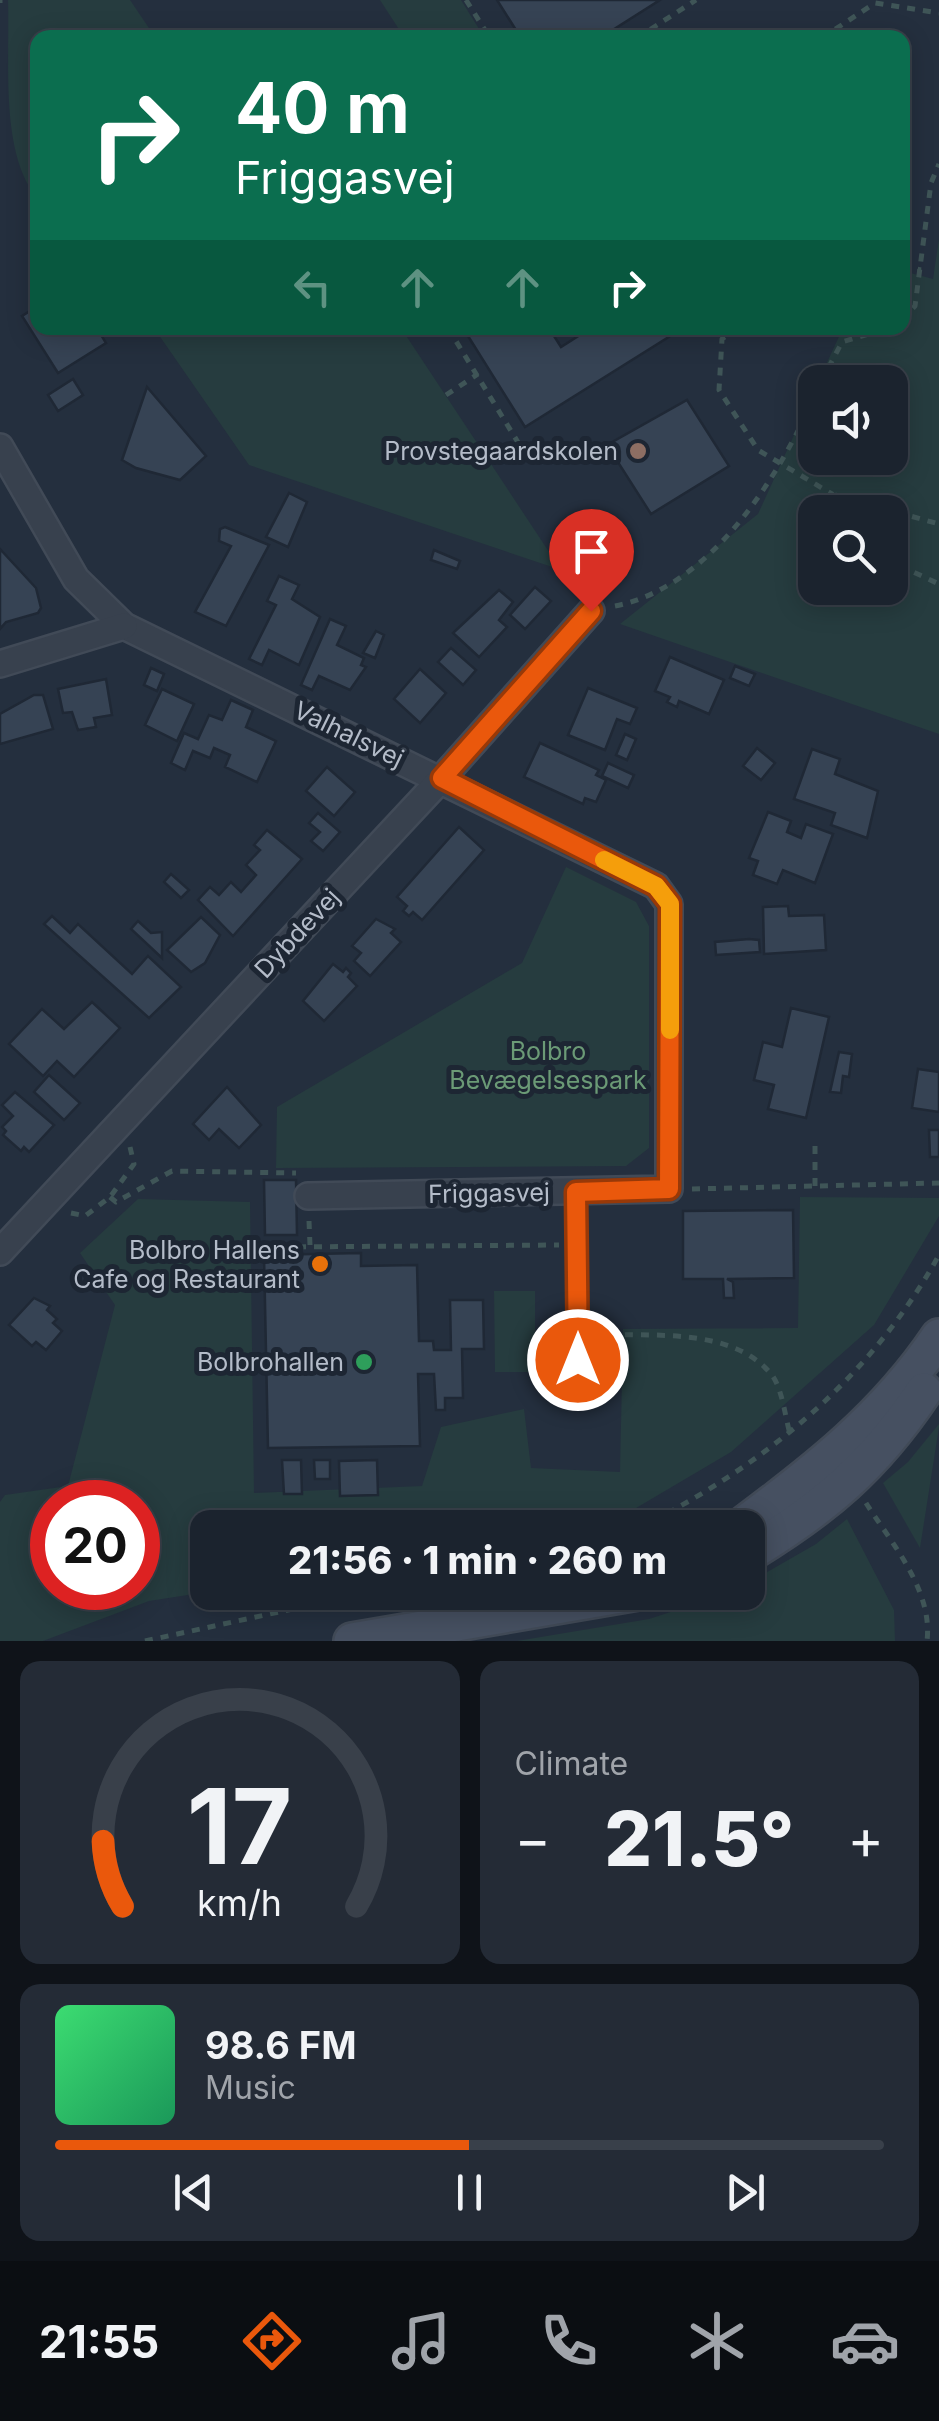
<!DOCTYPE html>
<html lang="en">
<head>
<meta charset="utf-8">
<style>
  :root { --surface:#1b232e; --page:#242b36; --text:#f1f3f6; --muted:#a0a4aa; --line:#39404a; --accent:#ea580c }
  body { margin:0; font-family:Inter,sans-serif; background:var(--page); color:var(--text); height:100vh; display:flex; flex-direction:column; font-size:38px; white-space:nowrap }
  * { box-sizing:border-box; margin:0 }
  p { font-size:32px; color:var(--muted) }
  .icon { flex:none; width:55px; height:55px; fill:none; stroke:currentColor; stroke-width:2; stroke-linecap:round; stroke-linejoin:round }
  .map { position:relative; height:1641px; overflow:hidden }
  .side { display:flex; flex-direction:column; gap:20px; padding:20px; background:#0f1319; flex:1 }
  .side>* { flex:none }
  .hud { position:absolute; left:30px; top:30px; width:880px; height:305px; border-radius:20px; box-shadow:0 5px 25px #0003,0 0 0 2px var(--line); background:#0b6e4f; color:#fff; overflow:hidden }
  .buttons { position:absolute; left:798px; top:365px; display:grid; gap:20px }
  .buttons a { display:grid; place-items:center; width:110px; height:110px; border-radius:20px; background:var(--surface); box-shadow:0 5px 25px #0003,0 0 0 2px var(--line); font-size:50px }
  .speed { position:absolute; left:30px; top:1480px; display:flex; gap:20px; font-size:50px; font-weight:700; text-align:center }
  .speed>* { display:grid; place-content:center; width:130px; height:130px; border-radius:50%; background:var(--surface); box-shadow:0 5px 25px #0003,0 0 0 2px var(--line); line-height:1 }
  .speed .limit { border:15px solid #d22; background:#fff; color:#111 }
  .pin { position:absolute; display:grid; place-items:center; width:85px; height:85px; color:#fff; margin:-102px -42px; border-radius:50% 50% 50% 0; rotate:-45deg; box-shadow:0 0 10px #0007 }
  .pin .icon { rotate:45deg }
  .me { position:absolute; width:110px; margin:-55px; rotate:0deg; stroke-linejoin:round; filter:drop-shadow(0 0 8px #0008) }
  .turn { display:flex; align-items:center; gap:35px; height:210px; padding:0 40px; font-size:45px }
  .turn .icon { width:130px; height:130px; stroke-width:2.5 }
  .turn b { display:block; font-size:70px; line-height:85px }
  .lanes { display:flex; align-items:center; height:95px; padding:0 40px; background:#0003; justify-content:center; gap:50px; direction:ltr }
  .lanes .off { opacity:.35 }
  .big { font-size:75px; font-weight:800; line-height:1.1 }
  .side .tile { flex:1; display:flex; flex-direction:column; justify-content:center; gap:15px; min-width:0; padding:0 35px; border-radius:20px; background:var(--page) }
  .side .dial { align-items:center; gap:0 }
  .dial svg { height:260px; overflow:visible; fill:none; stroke:var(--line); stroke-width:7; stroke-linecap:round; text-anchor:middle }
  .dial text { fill:var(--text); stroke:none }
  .song { display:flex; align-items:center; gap:30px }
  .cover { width:120px; height:120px; border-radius:15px; background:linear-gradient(135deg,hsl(140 70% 55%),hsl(150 70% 35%)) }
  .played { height:10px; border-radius:5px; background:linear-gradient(90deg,var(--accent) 50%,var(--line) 50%) }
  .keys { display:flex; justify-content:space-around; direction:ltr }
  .heat { display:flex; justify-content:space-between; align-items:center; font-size:55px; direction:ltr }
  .side .tiles { flex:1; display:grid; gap:20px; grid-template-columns:1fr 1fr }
  .tile:last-child { grid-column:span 2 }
  .trip { position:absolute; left:190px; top:1510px; width:575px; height:100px; border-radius:20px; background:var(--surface); box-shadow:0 5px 25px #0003,0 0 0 2px var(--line); font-weight:800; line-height:100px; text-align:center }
  .dock { display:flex; height:160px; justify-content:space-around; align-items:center; background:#0b0e12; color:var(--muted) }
  .dock .icon { width:70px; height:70px }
  .dock .selected { color:var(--accent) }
  .dock b { font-size:45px; color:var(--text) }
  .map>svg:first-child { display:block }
  .green { fill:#263c3f; fill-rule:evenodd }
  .building { fill:#364354; stroke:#1f2835; stroke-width:2.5 }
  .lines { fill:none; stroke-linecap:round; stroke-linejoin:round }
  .lane-casing { stroke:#414a57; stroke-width:18 }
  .street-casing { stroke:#414a57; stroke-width:30 }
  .secondary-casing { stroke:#414a57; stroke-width:40 }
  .path { stroke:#3f5557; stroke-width:5; stroke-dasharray:8 8; stroke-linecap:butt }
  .lane { stroke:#38414e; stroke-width:12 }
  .street { stroke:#38414e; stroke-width:25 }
  .secondary { stroke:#465061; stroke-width:35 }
  .route-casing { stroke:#983908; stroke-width:25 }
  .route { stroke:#ea580c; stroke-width:18 }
  .slow { stroke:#f59e0b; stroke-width:18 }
  .education-dot { fill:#8d6e63; stroke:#1d2633; stroke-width:4 }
  .food-dot { fill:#e8710a; stroke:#1d2633; stroke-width:4 }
  .leisure-dot { fill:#2e9e5b; stroke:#1d2633; stroke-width:4 }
  .labels { text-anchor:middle; stroke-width:10; stroke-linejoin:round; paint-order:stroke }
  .poi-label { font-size:25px; fill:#b4bcc9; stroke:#1d2633; text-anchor:end }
  .street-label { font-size:25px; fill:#b4bcc9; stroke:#1d2633 }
  .park-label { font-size:25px; fill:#6b9a76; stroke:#1d2633 }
</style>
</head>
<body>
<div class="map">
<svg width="939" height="1641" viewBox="0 0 939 1641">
  <rect width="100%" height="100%" fill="#242f3e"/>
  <!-- green -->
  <g class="green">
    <path d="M8 0H130L155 37 38 38 37 198C0 152 10 64 8 0Z"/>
    <path d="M380 0H461L484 37H404Z"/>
    <path d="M939 239V734L620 624 758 514 815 389V458H890V382H818L843 328H902L903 271 933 279ZM815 512H890V588H815Z"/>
    <path d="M154 328H401L561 570 249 465Z"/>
    <path d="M566 867 636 902 649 926V1148L626 1166 276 1168 277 1107 522 963Z"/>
    <path d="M800 1197 939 1198V1216L874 1325 731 1452 604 1527 208 1528 207 1592 149 1601 43 1641H0V1502L5 1495 68 1486 115 1305 80 1253 138 1199 250 1202 254 1493 422 1486 441 1427 524 1409 531 1468 620 1472 623 1329 798 1328ZM52 1502H138V1588H52Z"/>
    <path d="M494 1291H535V1372H495Z"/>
    <path d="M939 1424V1427L920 1548 883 1483 908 1462Z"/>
    <path d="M847 1519 894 1610 895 1641H517L649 1619 729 1593 748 1592V1583L816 1544Z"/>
  </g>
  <!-- building -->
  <g class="building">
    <path d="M497 0H660L600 38H521Z"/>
    <path d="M38 306V328H97L106 343 58 373 22 316Z"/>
    <path d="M463 328H549L561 347 591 328H683L525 427Z"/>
    <path d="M73 379 83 395 58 411 48 395Z"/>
    <path d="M147 387 206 456 180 480 136 468 122 460Z"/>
    <path d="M687 400 729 466 651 514 607 445Z"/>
    <path d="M289 493 307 502 288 547 266 537Z"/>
    <path d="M225 527 269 545 226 626 195 612 231 546 219 541 220 529Z"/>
    <path d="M0 549 36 588 41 608 38 613 6 622 0 629Z"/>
    <path d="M434 550 460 561 457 569 431 560Z"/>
    <path d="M279 576 299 585 292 599 320 617 299 665 269 650 262 665 249 659 276 605 267 601Z"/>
    <path d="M535 587 551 601 525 629 510 615Z"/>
    <path d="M499 590 513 602 499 620 507 627 479 657 453 633Z"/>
    <path d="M330 619 346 626 337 645 364 658 361 665 366 667 350 690 319 676 312 690 301 685Z"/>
    <path d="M376 631 384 635 375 658 363 653Z"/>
    <path d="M451 648 476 670 463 685 438 662Z"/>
    <path d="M670 657 724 680 709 714 679 701 677 707 667 702 670 697 655 691Z"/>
    <path d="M735 666 755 674 749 686 730 678Z"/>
    <path d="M151 668 164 674 157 691 144 685Z"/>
    <path d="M420 669 446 693 420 723 394 699Z"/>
    <path d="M106 679 112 715 94 718 96 727 78 730 72 712 63 713 58 689Z"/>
    <path d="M588 688 637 708 630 724 617 719 605 750 568 735Z"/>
    <path d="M162 689 194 704 177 741 145 725Z"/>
    <path d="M34 695H43L53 729 0 744V714Z"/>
    <path d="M231 700 253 710 246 727 276 741 257 782 225 767 230 755 214 748 210 758 193 751 185 770 171 763 184 733 198 739 209 715 222 720Z"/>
    <path d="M625 734 636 739 627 760 616 755Z"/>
    <path d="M540 743 599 770 596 775 606 780 596 802 585 798 583 804 524 777Z"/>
    <path d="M757 748 775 763 761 780 743 766Z"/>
    <path d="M812 749 840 759 835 774 878 791 867 838 831 825 835 813 794 799Z"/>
    <path d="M608 763 634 775 628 788 602 776Z"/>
    <path d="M327 767 355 792 334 816 306 791Z"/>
    <path d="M768 812 791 821 787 832 801 838 806 824 833 834 815 883 783 870 777 884 753 875 758 861 749 858Z"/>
    <path d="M318 813 340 832 323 851 311 841 320 832 309 823Z"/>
    <path d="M459 827 484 850 422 920 413 912 409 916 403 911 407 906 397 897Z"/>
    <path d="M267 830 302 859 233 936 198 900 210 887 219 895 231 882 241 892 256 875 246 865 260 850 254 845Z"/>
    <path d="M171 874 189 890 181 898 164 882Z"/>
    <path d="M788 906 789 916 824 915 826 950 764 954 763 907Z"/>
    <path d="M52 916 70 933 78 924 132 974 148 956 181 987 149 1018 44 924Z"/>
    <path d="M201 917 220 935 205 963 191 972 167 950Z"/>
    <path d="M376 919 395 929 391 933 401 942 370 976 354 961 361 953 352 946Z"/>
    <path d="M138 921 151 933 162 932V958L131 929Z"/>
    <path d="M749 939 759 940 760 952 716 955 715 942Z"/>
    <path d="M333 964 343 972 346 968 351 973 348 977 357 986 324 1021 303 1001Z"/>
    <path d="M92 1002 120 1028 74 1077 57 1061 43 1076 9 1044 42 1009 64 1029Z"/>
    <path d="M791 1008 829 1017 806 1118 768 1109 774 1085 754 1080 763 1042 782 1047Z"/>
    <path d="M839 1052 852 1054 849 1077 843 1076 841 1093 830 1092Z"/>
    <path d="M918 1069 939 1072V1112L912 1108Z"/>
    <path d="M49 1075 80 1103 64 1120 34 1092Z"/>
    <path d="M227 1087 261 1125 239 1148 219 1129 209 1140 193 1124Z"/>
    <path d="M15 1092 54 1125 29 1152 24 1147 21 1151 3 1135 6 1131 2 1127 13 1116 2 1105Z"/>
    <path d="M929 1130H939V1157H930Z"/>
    <path d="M264 1180H296L297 1235H265Z"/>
    <path d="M793 1210 794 1278 727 1279 733 1282 734 1298H724L723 1279H683V1211Z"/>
    <path d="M361 1253V1266L417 1265 419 1341H433L434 1350H451L450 1300H483L484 1349H462L463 1398H445V1410H436L434 1374H418L420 1446 268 1448 264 1255Z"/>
    <path d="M34 1298 50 1306 47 1310 57 1319 53 1323 62 1331 46 1350 36 1342 32 1346 9 1325Z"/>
    <path d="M282 1460H301L302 1494H284Z"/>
    <path d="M314 1460H330V1479H315Z"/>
    <path d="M377 1460 378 1495 340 1496 339 1461Z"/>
  </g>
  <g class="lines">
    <defs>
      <path id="lane" d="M576 1192 577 1387"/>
      <g id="street">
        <path d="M0 447 76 579 124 626 656 886 669 904V1189L308 1196"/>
        <path d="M0 664 124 626"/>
        <path d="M0 1252 442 778 591 611"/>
      </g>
      <g id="secondary">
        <path d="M739 1528C816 1471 885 1417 939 1337"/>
        <path d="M748 1554C824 1508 874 1466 924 1391"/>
        <path d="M352 1641 638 1592"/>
      </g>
    </defs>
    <!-- lane casing -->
    <use href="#lane" class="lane-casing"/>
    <!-- street casing -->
    <use href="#street" class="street-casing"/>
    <!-- secondary casing -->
    <use href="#secondary" class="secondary-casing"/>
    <!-- path -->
    <g class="path">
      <path d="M466 0 490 38"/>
      <path d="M0 3V0"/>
      <path d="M517 38 520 36"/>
      <path d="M637 38 696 0"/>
      <path d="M822 38 875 3 939 13"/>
      <path d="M902 266 921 270"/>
      <path d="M902 320 915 306 931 183 939 164"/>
      <path d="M448 328 519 444"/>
      <path d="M738 328 722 339 719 390 758 450 832 494 850 512"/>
      <path d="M821 382 842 342 889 328"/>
      <path d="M446 395 478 374"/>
      <path d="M835 495 939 524"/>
      <path d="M890 552 909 570 939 584"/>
      <path d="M615 606C711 587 779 477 815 395"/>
      <path d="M815 1186V1145"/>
      <path d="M692 1189 939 1183"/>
      <path d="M110 1197 116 1202 172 1171 296 1173"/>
      <path d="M71 1213 85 1216 110 1197 134 1164 130 1147"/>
      <path d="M309 1221 310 1245"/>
      <path d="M282 1247 559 1245"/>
      <path d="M593 1334C649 1337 731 1326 771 1374 782 1387 785 1416 790 1434"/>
      <path d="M866 1503C892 1544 933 1590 927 1641"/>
      <path d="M639 1528C765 1465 870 1379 939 1255"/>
      <path d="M145 1641 371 1592"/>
    </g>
    <!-- lane -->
    <use href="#lane" class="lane"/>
    <!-- street -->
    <use href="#street" class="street"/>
    <!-- secondary -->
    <use href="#secondary" class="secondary"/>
  </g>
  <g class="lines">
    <defs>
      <path id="route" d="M578 1360 576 1192 669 1189 670 904 656 886 442 778 591 611"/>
    </defs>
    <!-- route casing -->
    <use href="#route" class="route-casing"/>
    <!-- route -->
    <use href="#route" class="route"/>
    <!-- slow -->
    <path class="slow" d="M604 860 656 886 670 904V1030"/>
  </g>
  <!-- markers -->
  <circle class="education-dot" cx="638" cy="451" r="10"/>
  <circle class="food-dot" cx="320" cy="1264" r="10"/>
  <circle class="leisure-dot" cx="364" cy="1362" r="10"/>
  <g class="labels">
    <!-- poi labels -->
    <g class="poi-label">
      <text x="618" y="460">Provstegaardskolen</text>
      <text x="300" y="1259">Bolbro Hallens<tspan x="300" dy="29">Cafe og Restaurant</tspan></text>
      <text x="344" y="1371">Bolbrohallen</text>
    </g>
    <!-- street labels -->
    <g class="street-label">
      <text transform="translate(349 734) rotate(26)" y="9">Valhalsvej</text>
      <text transform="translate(297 933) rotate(-47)" y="9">Dybdevej</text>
      <text transform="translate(489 1193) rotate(-1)" y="9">Friggasvej</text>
    </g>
    <!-- park labels -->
    <g class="park-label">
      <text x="548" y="1060">Bolbro<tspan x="548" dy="29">Bevægelsespark</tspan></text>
    </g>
  </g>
</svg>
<div class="buttons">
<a><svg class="icon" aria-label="sound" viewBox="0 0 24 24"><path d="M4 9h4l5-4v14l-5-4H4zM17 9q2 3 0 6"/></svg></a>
<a><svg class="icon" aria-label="search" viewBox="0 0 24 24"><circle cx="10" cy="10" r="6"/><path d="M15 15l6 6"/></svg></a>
</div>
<div class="speed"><div class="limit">20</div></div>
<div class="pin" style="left:591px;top:611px;background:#d93025"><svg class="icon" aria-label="arrive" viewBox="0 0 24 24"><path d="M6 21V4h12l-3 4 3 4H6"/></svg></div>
<svg class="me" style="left:578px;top:1360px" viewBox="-20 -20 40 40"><circle r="17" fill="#ea580c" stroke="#fff" stroke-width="3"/><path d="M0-11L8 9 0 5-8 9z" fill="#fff"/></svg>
<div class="trip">21:56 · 1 min · 260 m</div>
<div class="hud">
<div class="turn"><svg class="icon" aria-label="right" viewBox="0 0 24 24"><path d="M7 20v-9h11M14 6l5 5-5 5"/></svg><div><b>40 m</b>Friggasvej</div></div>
<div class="lanes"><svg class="icon off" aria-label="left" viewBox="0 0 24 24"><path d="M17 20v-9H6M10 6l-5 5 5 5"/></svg><svg class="icon off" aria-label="ahead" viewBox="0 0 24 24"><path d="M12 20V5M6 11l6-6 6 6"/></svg><svg class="icon off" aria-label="ahead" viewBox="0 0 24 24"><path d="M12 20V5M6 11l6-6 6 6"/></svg><svg class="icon" aria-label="right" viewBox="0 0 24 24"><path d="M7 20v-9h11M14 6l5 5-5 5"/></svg></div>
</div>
</div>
<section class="side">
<div class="tiles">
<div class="tile dial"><svg viewBox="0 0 100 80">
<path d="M14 69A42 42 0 1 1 86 69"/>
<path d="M14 69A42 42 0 0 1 8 49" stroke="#ea580c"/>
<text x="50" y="56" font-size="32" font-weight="700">17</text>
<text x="50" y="72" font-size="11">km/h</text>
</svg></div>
<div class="tile"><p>Climate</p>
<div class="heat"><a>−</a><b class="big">21.5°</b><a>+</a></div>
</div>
<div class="tile">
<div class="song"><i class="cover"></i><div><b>98.6 FM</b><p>Music</p></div></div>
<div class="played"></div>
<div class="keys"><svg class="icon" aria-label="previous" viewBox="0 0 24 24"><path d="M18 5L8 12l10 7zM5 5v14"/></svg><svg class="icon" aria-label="pause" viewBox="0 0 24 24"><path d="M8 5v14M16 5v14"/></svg><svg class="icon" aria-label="next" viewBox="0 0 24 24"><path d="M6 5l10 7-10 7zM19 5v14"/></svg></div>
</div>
</div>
</section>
<nav class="dock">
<b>21:55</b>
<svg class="icon selected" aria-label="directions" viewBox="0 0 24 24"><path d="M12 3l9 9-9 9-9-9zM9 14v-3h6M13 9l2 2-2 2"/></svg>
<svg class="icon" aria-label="music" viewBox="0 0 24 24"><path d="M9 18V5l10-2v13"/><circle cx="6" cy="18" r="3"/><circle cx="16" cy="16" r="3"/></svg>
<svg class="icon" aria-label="phone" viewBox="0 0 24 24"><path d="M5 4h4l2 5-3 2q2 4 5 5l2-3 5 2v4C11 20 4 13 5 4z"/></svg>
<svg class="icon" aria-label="climate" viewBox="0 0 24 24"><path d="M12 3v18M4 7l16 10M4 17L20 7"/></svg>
<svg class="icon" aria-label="car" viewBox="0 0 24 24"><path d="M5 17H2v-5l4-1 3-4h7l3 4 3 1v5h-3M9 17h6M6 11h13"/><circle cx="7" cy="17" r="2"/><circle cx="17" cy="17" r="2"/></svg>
</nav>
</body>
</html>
